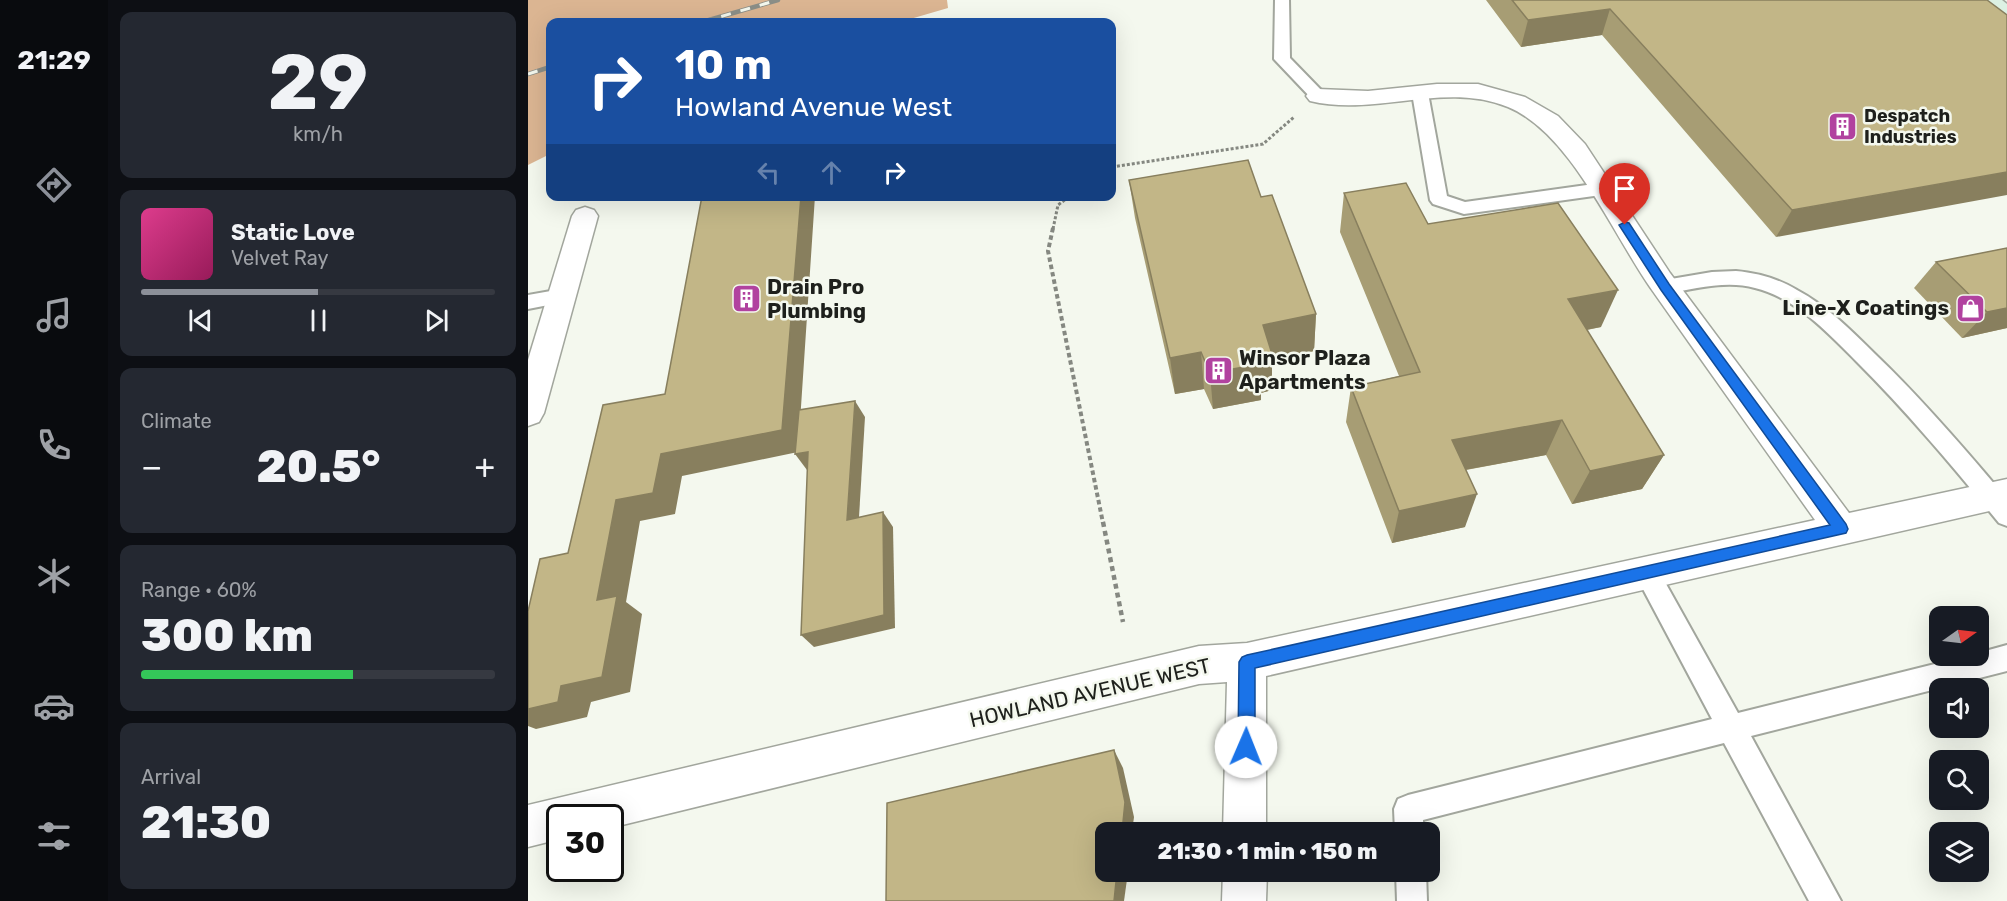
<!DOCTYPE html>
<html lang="en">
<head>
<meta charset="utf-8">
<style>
  :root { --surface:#171b24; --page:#242831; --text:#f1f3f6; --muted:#9ea1a6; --line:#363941; --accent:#8c9099 }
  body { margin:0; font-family:Rubik,sans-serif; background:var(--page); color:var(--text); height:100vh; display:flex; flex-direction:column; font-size:22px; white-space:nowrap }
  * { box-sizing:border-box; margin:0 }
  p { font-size:20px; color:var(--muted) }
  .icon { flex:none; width:33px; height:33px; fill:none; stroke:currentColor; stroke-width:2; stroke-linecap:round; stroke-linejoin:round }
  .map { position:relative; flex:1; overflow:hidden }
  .panel { display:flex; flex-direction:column; gap:12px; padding:12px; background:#0d0f14; width:420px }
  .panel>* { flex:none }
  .top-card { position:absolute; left:18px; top:18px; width:570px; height:183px; border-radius:12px; box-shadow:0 6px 24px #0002; background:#1a4fa0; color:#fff; overflow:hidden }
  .needle { width:39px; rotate:76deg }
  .fabs { position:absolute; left:1401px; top:606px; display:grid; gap:12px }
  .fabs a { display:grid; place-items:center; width:60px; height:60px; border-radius:12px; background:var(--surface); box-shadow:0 6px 24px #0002; font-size:30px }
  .speed { position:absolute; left:18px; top:804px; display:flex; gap:12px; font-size:30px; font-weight:700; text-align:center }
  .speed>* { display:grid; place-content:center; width:78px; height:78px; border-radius:50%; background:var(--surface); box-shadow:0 6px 24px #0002; line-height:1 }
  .speed .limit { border:3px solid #111; border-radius:9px; background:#fff; color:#111 }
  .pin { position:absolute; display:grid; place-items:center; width:51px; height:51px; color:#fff; margin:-62px -26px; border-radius:50% 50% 50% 0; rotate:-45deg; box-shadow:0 0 6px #0007 }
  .pin .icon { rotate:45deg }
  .me { position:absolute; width:66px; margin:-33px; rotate:1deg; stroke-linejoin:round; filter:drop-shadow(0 0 4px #0008) }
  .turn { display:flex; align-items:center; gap:21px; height:126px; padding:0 30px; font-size:27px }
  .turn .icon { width:78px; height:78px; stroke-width:2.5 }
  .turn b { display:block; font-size:42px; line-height:51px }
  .lanes { display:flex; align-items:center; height:57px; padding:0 30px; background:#0003; justify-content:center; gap:30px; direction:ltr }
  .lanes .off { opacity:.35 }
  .big { font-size:45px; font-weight:800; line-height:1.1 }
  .panel .card { flex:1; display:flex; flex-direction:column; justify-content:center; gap:9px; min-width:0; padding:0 21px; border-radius:12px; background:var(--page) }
  .panel .dial { align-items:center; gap:0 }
  .dial b { font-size:78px; line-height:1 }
  .song { display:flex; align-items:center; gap:18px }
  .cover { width:72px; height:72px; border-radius:9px; background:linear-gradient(135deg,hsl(330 70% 55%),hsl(330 70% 35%)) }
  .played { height:6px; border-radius:3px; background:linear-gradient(90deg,var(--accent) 50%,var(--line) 50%) }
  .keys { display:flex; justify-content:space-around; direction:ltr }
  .heat { display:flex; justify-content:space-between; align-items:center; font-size:33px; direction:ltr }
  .charge { height:9px; border-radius:4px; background:linear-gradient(90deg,#34c759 60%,var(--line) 0) }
  .trip { position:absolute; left:567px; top:822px; width:345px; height:60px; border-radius:12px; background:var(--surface); box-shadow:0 6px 24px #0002; font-weight:800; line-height:60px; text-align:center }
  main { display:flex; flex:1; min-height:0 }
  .menu { display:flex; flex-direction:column; width:108px; justify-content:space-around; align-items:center; background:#090b0e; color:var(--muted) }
  .menu .icon { width:42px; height:42px }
  .menu .active { color:var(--accent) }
  .menu b { font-size:27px; color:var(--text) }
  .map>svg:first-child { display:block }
  .forest { fill:#dbb592 }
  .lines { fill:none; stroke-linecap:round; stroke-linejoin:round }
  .lane-casing { stroke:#a2a69d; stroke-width:4 }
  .street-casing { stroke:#a2a69d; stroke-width:3 }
  .secondary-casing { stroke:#a2a69d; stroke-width:3 }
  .path-far2 { stroke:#858881; stroke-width:3; stroke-dasharray:3 2; stroke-linecap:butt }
  .path-far1 { stroke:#858881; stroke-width:4; stroke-dasharray:4.5 3; stroke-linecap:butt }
  .path { stroke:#858881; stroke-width:4.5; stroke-dasharray:5 4; stroke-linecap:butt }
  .lane { fill:#fff; fill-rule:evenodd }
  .street { fill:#fff; fill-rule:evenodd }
  .secondary { fill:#dcf1e3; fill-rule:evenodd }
  .rail-casing { stroke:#8b8e87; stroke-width:4.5 }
  .rail { stroke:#f4f8ee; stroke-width:3; stroke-dasharray:10; stroke-linecap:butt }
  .wall { fill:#a79d74 }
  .shaded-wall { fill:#887f5e }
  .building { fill:#c2b687; stroke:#887f5e; stroke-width:1.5 }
  .route { fill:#1a73e8; stroke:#114b97; stroke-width:1.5 }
  .labels { text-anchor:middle; stroke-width:5; stroke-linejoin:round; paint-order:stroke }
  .far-poi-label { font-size:18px; font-weight:bold; fill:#1e201c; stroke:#f4f8ee; text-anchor:start }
  .poi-label { font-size:21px; font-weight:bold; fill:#1e201c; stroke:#f4f8ee; text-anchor:start }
  .street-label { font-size:21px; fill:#1e201c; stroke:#f4f8ee }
</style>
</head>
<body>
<main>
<nav class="menu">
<b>21:29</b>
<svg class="icon active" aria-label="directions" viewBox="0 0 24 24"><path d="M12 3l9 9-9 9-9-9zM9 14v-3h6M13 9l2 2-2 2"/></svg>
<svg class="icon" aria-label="music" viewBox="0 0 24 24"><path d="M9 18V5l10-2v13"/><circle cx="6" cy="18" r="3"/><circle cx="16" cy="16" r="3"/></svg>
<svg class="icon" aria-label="phone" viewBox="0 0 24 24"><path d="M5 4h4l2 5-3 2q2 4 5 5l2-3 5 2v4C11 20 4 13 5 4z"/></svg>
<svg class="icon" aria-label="climate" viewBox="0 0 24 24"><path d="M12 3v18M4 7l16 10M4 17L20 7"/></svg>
<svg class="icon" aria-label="car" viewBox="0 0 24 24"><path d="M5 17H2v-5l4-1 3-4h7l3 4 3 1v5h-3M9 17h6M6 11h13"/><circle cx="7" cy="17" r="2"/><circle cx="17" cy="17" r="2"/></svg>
<svg class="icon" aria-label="filters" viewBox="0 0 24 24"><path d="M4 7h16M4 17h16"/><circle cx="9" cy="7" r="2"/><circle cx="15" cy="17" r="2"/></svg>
</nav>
<section class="panel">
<div class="card dial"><b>29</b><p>km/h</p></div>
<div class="card">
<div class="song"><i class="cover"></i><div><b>Static Love</b><p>Velvet Ray</p></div></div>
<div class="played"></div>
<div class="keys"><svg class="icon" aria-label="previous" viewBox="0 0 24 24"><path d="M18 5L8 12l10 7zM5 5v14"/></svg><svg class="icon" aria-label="pause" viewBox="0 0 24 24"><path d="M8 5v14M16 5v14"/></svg><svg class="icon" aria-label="next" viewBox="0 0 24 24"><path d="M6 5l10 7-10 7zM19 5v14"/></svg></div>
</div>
<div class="card"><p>Climate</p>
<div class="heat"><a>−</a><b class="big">20.5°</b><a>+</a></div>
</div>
<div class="card"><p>Range · 60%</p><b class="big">300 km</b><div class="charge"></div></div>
<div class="card"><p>Arrival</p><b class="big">21:30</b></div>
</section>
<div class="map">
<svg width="1479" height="901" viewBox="0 0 1479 901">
  <rect width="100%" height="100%" fill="#f4f8ee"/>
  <!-- forest -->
  <path class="forest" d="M0 0H419L420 8 372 22H22V154L0 165Z"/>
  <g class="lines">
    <defs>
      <g id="lane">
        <path d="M747 0H761L762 58 796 93 798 96 796 99H784L746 59Z"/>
        <path d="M892 88 900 93 919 196 937 202 1073 183 1079 185 1082 189 1079 193 1073 195 936 214 905 204 902 200 884 93Z"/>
        <path d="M1208 271C1230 273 1251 279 1269 290 1299 306 1323 330 1347 354 1394 399 1437 449 1479 499V526L1471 523C1426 468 1380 413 1329 362 1300 333 1268 298 1227 288 1198 280 1166 289 1137 294L1130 292 1127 287 1130 282 1137 280 1184 272Z"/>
        <path d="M34 289 41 291 44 296 41 301 0 309V295Z"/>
        <path d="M1119 563 1128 566 1210 713 1439 656H1450V653L1479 645V671L1223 736 1313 901H1281L1196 743 895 820V832H867L866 809 870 799 880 795 1184 719 1107 574 1110 566Z"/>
        <path d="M868 872H898L899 901H869Z"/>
      </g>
      <g id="street">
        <path d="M909 84H950L997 97 1030 116 1057 144 1142 273 1321 513 1479 479V507L738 676V832H695L699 682 671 684 82 828V818H32V839L0 847V805L671 646 719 643 1287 520C1233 444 1178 367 1124 290 1085 235 1043 133 980 107 917 81 847 117 782 101L778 96 782 91 790 89 840 91Z"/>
        <path d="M57 207 66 210 70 216 16 413 11 422 0 426V360L44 216 48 210Z"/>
        <path d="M695 872H739L738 901H694Z"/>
      </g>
      <path id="secondary" d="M1449 0H1474L1479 4V20L1471 19Z"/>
    </defs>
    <!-- lane casing -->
    <use href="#lane" class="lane-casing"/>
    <!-- street casing -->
    <use href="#street" class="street-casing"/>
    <!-- secondary casing -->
    <use href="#secondary" class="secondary-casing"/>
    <!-- path-far2 -->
    <g class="path-far2">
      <path d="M584 167 735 144 766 117"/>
      <path d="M525 229 530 205 542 196"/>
    </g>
    <!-- path-far1 -->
    <path class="path-far1" d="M525 228 520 251 575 523"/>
    <!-- path -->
    <path class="path" d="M575 522 595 622"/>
    <!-- lane -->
    <use href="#lane" class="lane"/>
    <!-- street -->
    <use href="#street" class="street"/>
    <!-- secondary -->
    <use href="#secondary" class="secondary"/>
    <defs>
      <g id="rail">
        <path d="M174 22 250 0"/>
        <path d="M0 74 22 67"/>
      </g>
    </defs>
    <!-- rail casing -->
    <use href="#rail" class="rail-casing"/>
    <!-- rail -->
    <use href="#rail" class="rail"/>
  </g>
  <!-- wall -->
  <g class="wall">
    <path d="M958 0H1459L1248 237 1074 35 993 47Z"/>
    <path d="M601 180 733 197 788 314 786 351 744 360V390L733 393V400L685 409 676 389 647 394 607 218Z"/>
    <path d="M816 193 900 224 1073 327 1059 330 1136 455 1114 489 1044 504 1018 455 938 470 937 527 864 543 818 422 823 387 871 376 812 232Z"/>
    <path d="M1479 248V328L1434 338 1386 288 1408 262Z"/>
  </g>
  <!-- shaded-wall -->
  <g class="shaded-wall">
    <path d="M1082 9 1074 35 993 47 1000 20Z"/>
    <path d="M1479 172V195L1248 237 1264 210Z"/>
    <path d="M273 196H287L270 452 154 476 147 514 112 521 98 602 114 614 102 692 63 702 59 717 8 729 0 726V709L33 686 69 600 88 500 133 454Z"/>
    <path d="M1090 290 1073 327 1025 336 1040 299Z"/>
    <path d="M1479 308V328L1434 338 1459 312Z"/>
    <path d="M788 314 786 351 744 360V390L733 393V400L685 409 682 373 730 357 735 325Z"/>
    <path d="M673 352 676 389 647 394 642 358Z"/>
    <path d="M327 401 337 417 330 534 319 520Z"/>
    <path d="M1034 420 1018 455 914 474 924 440Z"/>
    <path d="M280 452 292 467 279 470 267 454Z"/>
    <path d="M1136 455 1114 489 1044 504 1062 471Z"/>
    <path d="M949 494 937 527 864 543 871 511Z"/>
    <path d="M355 512 365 527 367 628 286 647 273 635Z"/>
    <path d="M586 750 595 768 606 817 604 832H594Z"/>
    <path d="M589 872H600L596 901H586Z"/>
  </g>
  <!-- building -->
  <g class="building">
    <path d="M984 0H1459L1479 15V172L1264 210 1082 9 1000 20Z"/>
    <path d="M720 160 733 197 744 195 788 314 735 325 744 354 730 357 733 364 682 373 673 352 642 358 601 180Z"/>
    <path d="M878 183 900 224 1030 203 1090 290 1040 299 1136 455 1062 471 1034 420 924 440 949 494 871 511 823 387 892 372 816 193Z"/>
    <path d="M174 196H273L254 430 133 454 125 493 88 500 69 600 89 596 74 677 33 686 30 702 0 709V611L12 559 40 553 75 405 137 394Z"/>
    <path d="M1479 248V308L1459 312 1408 262Z"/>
    <path d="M327 401 319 520 355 512 356 615 273 635 280 452 267 454 271 410Z"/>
    <path d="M586 750 597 802 594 832H578V872H589L586 901H358L359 803Z"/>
  </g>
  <!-- route -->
  <path class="route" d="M1097 222 1101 223 1141 284 1318 524 1320 529 1318 533 727 668V747L724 753 718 756 712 753 710 747 711 662 714 657 719 655 1302 525 1133 290 1091 225Z"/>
  <!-- icons -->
  <defs>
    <symbol id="building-square" viewBox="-11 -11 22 22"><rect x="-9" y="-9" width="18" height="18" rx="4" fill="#b1429f" stroke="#f4f8ee"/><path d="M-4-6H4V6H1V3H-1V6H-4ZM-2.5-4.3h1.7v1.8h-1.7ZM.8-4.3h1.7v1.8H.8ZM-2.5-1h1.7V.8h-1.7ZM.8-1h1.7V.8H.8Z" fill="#fff"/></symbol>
    <symbol id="shop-square" viewBox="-11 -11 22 22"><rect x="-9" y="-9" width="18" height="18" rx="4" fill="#b1429f" stroke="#f4f8ee"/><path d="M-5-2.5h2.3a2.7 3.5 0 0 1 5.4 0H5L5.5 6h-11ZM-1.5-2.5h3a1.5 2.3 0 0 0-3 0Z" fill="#fff"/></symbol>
  </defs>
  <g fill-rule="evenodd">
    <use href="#building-square" x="1298" y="110" width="33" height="33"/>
    <use href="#building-square" x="202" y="282" width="33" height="33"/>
    <use href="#shop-square" x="1426" y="292" width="33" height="33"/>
    <use href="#building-square" x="674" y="354" width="33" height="33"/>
  </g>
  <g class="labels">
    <!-- far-poi labels -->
    <g class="far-poi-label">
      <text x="1336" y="122">Despatch<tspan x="1336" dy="21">Industries</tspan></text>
    </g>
    <!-- poi labels -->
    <g class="poi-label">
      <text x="239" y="294">Drain Pro<tspan x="239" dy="24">Plumbing</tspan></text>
      <text x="1421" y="315" text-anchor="end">Line-X Coatings</text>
      <text x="711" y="365">Winsor Plaza<tspan x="711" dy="24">Apartments</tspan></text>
    </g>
    <!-- street labels -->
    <g class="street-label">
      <text transform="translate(562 693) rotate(-13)" y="7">HOWLAND AVENUE WEST</text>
    </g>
  </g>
</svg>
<div class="fabs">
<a><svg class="needle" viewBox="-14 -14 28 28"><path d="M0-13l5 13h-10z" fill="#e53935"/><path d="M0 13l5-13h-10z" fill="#9ea1a6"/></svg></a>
<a><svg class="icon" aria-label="sound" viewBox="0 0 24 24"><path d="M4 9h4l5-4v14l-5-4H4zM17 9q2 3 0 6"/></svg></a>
<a><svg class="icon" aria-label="search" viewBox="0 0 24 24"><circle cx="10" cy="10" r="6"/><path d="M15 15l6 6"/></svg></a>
<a><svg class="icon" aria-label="layers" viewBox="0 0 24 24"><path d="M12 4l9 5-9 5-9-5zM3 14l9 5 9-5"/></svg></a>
</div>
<div class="speed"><div class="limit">30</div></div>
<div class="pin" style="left:1097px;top:225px;background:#d93025"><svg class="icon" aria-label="arrive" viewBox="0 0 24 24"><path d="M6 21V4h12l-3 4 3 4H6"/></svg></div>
<svg class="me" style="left:718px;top:747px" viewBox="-20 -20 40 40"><circle r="19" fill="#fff"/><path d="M0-13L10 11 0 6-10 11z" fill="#1a73e8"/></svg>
<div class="trip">21:30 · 1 min · 150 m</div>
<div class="top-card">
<div class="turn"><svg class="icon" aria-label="right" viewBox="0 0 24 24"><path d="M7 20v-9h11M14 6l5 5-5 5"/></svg><div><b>10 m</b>Howland Avenue West</div></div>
<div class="lanes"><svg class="icon off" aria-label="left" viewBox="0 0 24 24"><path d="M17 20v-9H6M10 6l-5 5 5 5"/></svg><svg class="icon off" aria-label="ahead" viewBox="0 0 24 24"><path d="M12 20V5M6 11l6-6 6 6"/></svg><svg class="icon" aria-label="right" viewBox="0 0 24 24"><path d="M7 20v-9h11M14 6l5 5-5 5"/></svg></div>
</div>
</div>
</main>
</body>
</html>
